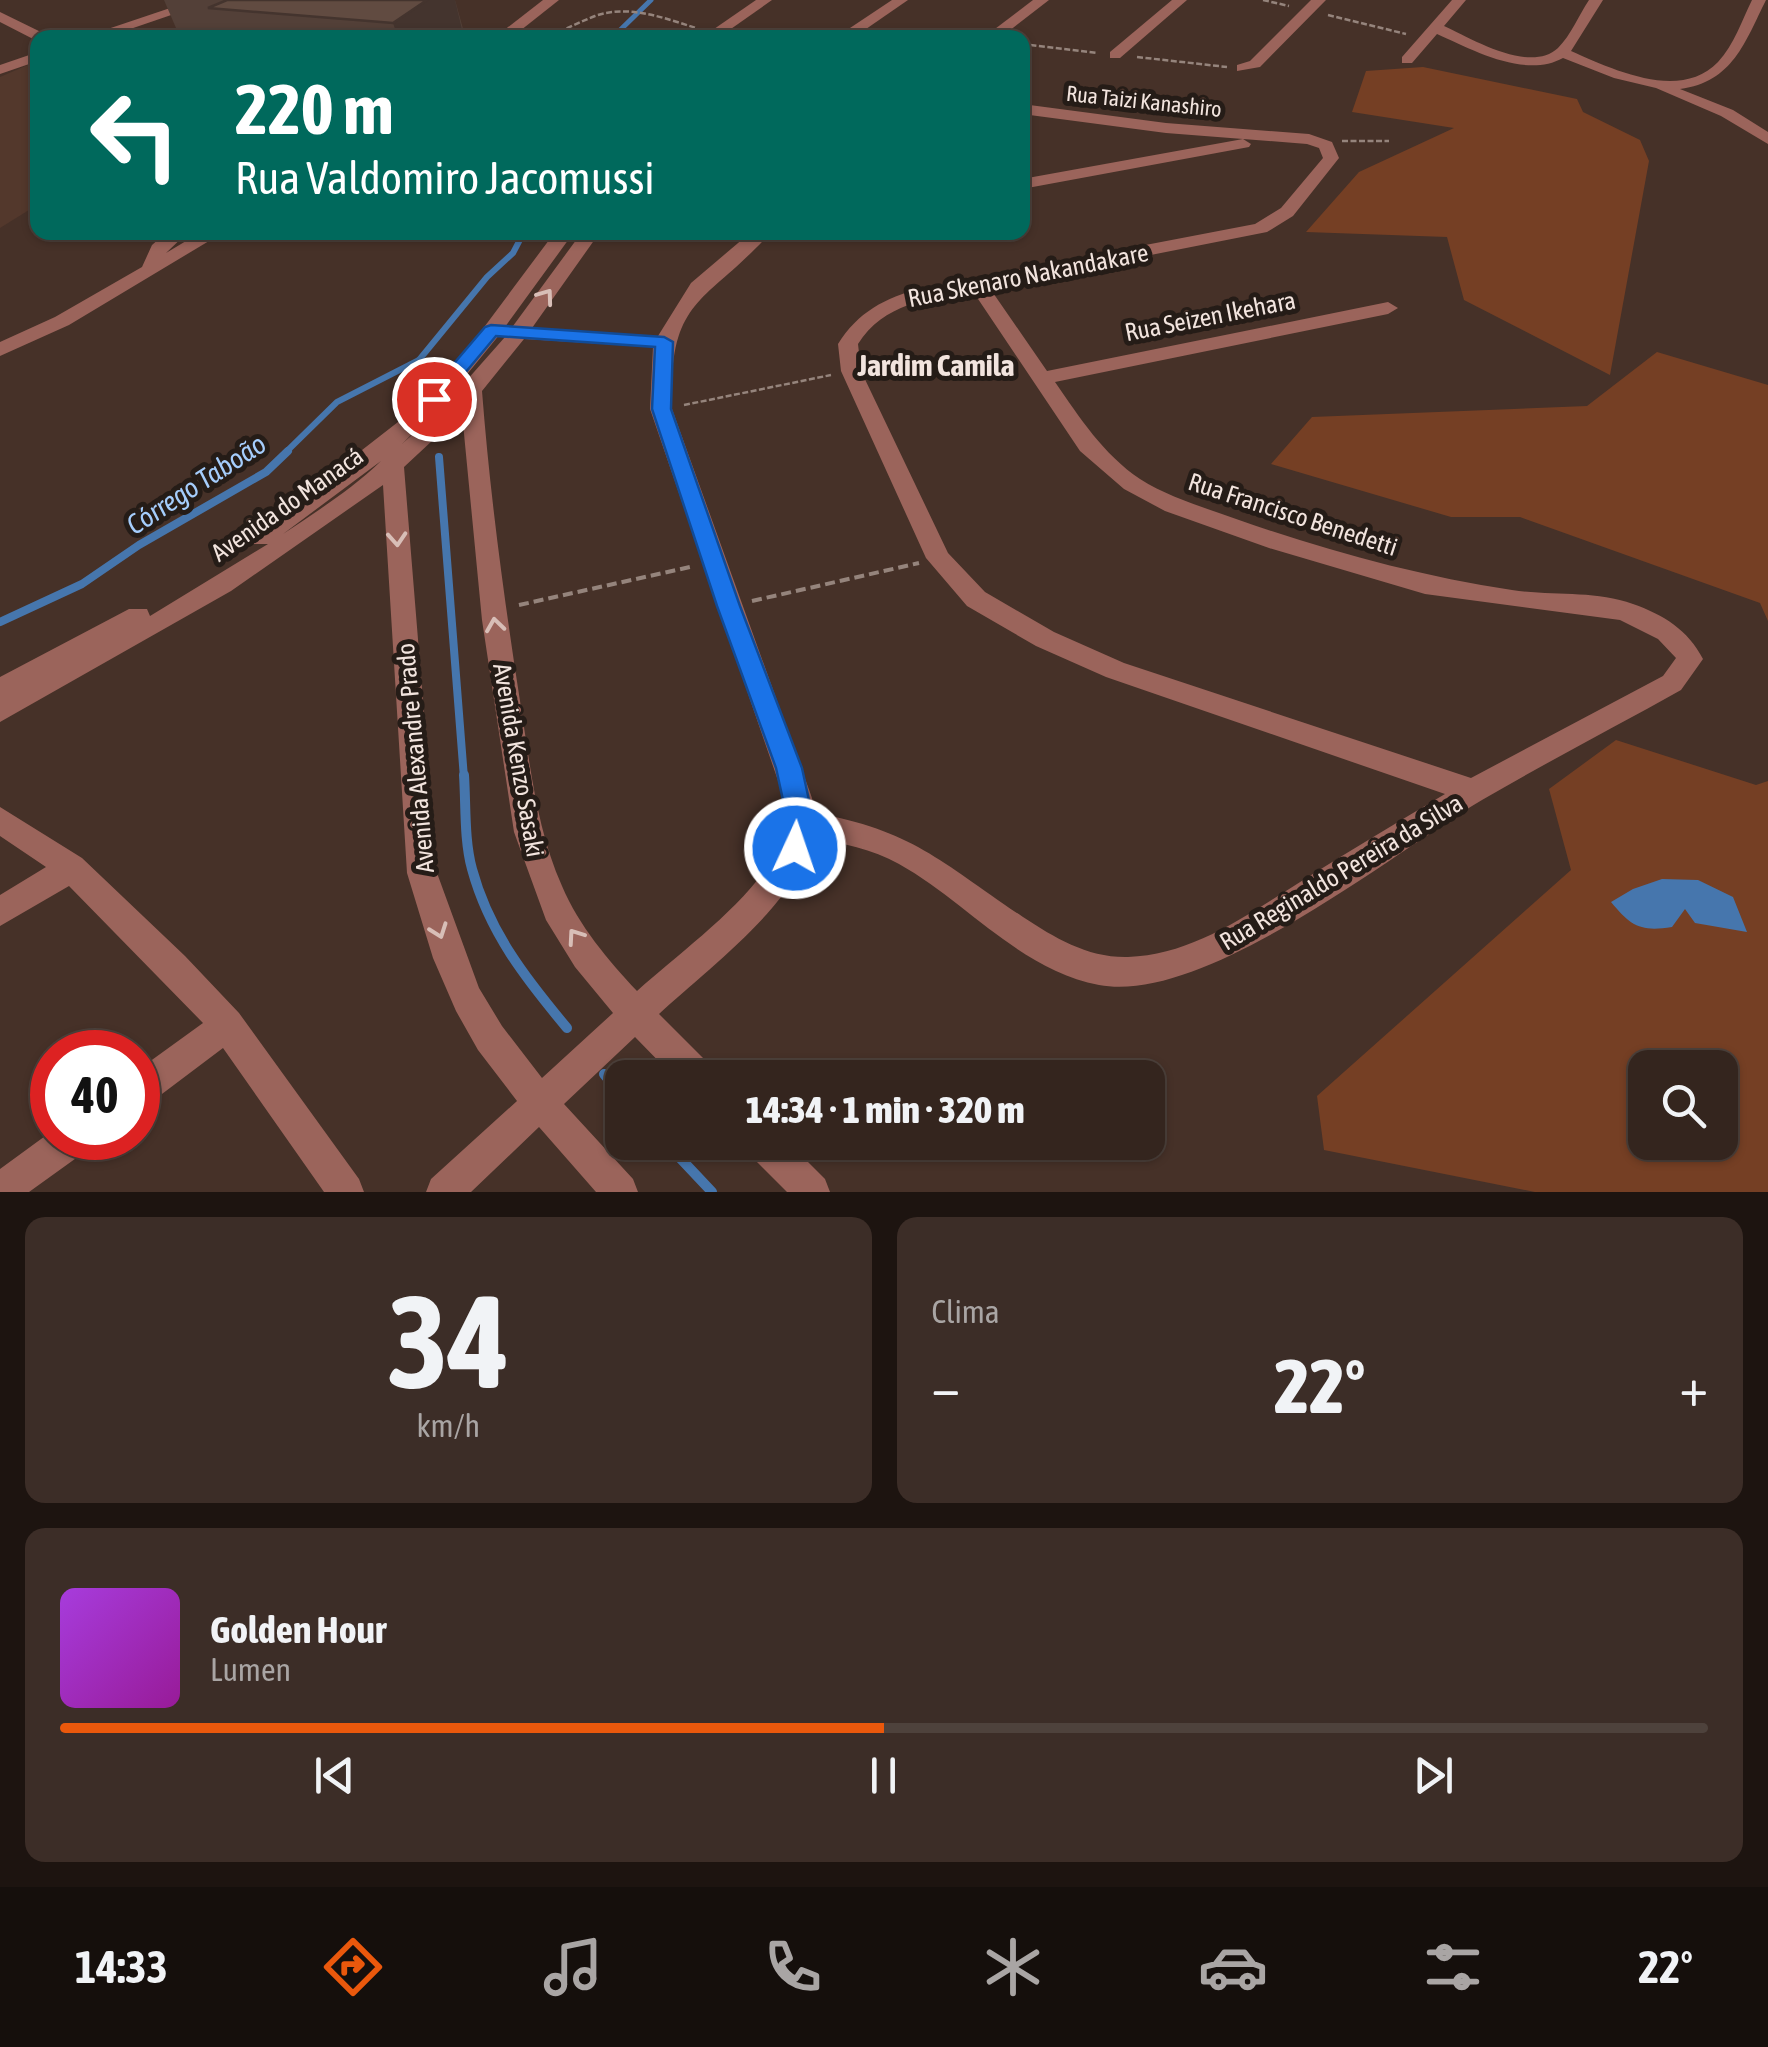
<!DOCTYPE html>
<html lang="pt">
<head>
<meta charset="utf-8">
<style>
  :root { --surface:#34251e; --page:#3c2d27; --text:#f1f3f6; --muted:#a9a5a4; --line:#4e423c; --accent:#ea580c }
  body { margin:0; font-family:"Asap Condensed",sans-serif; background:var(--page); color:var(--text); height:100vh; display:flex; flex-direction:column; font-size:38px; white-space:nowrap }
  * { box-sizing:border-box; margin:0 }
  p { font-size:32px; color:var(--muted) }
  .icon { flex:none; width:55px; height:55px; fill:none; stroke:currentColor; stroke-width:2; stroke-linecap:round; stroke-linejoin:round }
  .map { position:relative; height:1192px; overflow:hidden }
  .panel { display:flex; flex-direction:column; gap:25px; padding:25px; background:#1d1410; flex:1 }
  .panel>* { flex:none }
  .top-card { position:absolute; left:30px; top:30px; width:1000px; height:210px; border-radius:20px; box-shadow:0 2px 8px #0004,0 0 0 2px var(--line); background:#00695c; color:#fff; overflow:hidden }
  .buttons { position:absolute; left:1628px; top:1050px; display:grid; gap:20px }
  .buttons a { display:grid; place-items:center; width:110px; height:110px; border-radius:20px; background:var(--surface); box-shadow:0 2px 8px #0004,0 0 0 2px var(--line); font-size:50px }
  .speed { position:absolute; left:30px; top:1030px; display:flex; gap:20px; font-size:50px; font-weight:700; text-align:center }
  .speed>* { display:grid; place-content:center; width:130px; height:130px; border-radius:50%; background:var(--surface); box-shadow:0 2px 8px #0004,0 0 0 2px var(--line); line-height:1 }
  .speed .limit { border:15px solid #d22; background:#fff; color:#111 }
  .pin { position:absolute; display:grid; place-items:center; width:85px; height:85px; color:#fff; margin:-42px; border:5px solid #fff; border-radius:50%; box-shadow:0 2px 10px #0007 }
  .me { position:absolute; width:110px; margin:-55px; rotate:3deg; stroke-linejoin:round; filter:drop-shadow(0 0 8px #0008) }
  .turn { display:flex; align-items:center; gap:35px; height:210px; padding:0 40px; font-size:45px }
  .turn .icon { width:130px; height:130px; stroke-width:2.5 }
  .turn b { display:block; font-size:70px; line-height:85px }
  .big { font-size:75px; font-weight:800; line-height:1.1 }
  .panel .tile { flex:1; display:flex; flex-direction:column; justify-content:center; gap:15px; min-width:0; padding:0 35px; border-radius:20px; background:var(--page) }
  .panel .dial { align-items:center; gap:0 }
  .dial b { font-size:130px; line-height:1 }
  .song { display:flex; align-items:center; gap:30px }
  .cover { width:120px; height:120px; border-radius:15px; background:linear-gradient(135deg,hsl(280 70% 55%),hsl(300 70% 35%)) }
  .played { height:10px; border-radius:5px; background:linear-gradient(90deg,var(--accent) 50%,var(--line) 50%) }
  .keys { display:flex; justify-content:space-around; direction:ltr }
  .heat { display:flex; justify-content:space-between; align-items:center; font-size:55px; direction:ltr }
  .panel .tiles { flex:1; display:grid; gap:25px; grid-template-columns:1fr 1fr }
  .tile:last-child { grid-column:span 2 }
  .trip { position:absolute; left:605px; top:1060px; width:560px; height:100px; border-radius:20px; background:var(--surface); box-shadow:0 2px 8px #0004,0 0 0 2px var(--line); font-weight:800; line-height:100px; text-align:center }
  .tabs { display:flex; height:160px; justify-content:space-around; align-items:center; background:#150f0c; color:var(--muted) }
  .tabs .icon { width:70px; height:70px }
  .tabs .active { color:var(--accent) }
  .tabs b { font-size:45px; color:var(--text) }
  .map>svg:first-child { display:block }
  .built { fill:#53382c }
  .green { fill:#753f24; fill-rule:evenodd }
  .water { fill:#4676ad }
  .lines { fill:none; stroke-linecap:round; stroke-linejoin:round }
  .stream-far3 { stroke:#4676ad; stroke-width:5 }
  .stream-far2 { stroke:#4676ad; stroke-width:6 }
  .stream-far1 { stroke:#4676ad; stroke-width:8 }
  .stream { stroke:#4676ad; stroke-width:10 }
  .path-far1 { stroke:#95847c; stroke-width:2.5; stroke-dasharray:6 2.5; stroke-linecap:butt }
  .path { stroke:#95847c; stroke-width:4; stroke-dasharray:10 5; stroke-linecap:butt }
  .minor { fill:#9b645b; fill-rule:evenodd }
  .wall { fill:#534038 }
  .shaded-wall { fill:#44342e }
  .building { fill:#614b41; stroke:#44342e; stroke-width:2.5 }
  .oneway { stroke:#d8beb7 }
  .route { fill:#1a73e8; stroke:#114b97; stroke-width:2.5 }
  .labels { text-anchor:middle; stroke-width:10; stroke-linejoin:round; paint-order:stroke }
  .far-street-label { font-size:22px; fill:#f2e4de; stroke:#251c17 }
  .street-label { font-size:25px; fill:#f2e4de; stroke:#251c17 }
  .water-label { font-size:28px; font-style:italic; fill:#a5cdfc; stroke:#251c17 }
  .quarter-label { font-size:30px; font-weight:bold; fill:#f2e4de; stroke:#251c17 }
</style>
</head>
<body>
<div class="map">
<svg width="1768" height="1192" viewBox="0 0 1768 1192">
  <rect width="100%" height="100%" fill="#463128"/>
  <!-- built -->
  <path class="built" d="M37 61V205L0 228V77Z"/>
  <!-- green -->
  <g class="green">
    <path d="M1423 67 1577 99 1583 112 1640 140 1649 161 1610 375 1464 300 1447 237 1306 232 1359 172 1454 128 1352 112 1366 71Z"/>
    <path d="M1657 352 1768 385V621L1760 603 1520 517H1451L1271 464 1312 417 1587 406Z"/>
    <path d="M1616 740 1756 785 1768 781V1192H1535L1324 1150 1317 1096 1571 870 1549 789ZM1645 1068H1720V1142H1645Z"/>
  </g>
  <!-- water -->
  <path class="water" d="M1662 879 1698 880 1733 897 1747 932 1695 923 1685 909 1672 927C1640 932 1631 926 1611 902L1633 889Z"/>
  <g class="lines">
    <!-- stream-far3 -->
    <path class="stream-far3" d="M612 38 651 0"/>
    <!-- stream-far2 -->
    <g class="stream-far2">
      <path d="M419 360 424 378"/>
      <path d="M285 453 337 402 419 360 487 277 513 253 524 232"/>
    </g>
    <!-- stream-far1 -->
    <g class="stream-far1">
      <path d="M439 457 464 778"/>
      <path d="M0 622 82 584 139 545 266 472 288 451"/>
    </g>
    <!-- stream -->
    <g class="stream">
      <path d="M464 775C466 805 464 840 472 869 489 932 526 979 567 1028"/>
      <path d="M604 1074 622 1096"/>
      <path d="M665 1142 712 1192"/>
    </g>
    <!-- path-far1 -->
    <g class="path-far1">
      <path d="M1263 0 1289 6"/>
      <path d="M1328 15 1406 34"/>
      <path d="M543 38C561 32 577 23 595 16 628 4 664 18 696 28"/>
      <path d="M1022 44 1098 53"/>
      <path d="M1137 57 1227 67"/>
      <path d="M1342 141H1389"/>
      <path d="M684 405 831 375"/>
    </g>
    <!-- path -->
    <g class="path">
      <path d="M752 601 919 563"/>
      <path d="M519 605 690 567"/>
    </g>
    <!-- minor -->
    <g class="minor">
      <path d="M194 0H215L104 38H81Z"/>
      <path d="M543 0H559L511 38H494Z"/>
      <path d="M756 0H772L718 38H701Z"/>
      <path d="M892 0H908L853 38H835Z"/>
      <path d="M1033 0H1049L1000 38H983Z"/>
      <path d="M1172 0H1187L1120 58H1110V52Z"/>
      <path d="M1311 0H1326L1260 67 1237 71V65L1250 61Z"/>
      <path d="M1452 0H1466L1444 26C1472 39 1530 74 1558 48 1571 35 1579 15 1589 0H1603L1571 51C1612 69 1680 102 1718 62 1734 45 1742 20 1752 0H1766C1745 42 1733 82 1680 89L1733 110 1768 132V144L1721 116 1656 88 1614 78 1563 58C1525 79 1473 50 1437 34L1412 63H1402V57Z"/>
      <path d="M0 12 47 35 49 38H38L37 41 0 22Z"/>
      <path d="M38 52V61L0 74V65Z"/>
      <path d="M38 75V91L30 87V79Z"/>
      <path d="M1022 104 1166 123 1309 134 1332 142 1339 158 1293 216 1267 232 989 287 1047 371 1388 302 1398 308 1388 314 1055 382C1080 418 1103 454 1140 479 1170 498 1206 508 1239 520 1328 551 1419 576 1512 590 1553 596 1594 590 1633 604 1664 615 1688 630 1703 659L1681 690C1615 727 1547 762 1482 800 1390 855 1204 1005 1099 985 1020 970 967 902 899 864 872 849 842 843 812 838 797 904 707 969 659 1014L711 1066 716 1078H675L635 1037 564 1104 633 1179 638 1192H596L539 1127 471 1192H426L431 1179 517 1101 478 1050 456 1011 433 958 407 873 383 485 231 591 0 722V677L129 609H147L150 616 268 544H253L249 538 407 415 476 338 555 232H574L505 327 513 326 582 232H600L532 328 658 336 691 283 751 232H771C706 305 668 295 672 409L812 798 814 813C914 830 943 864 1023 917 1055 938 1088 958 1128 957 1195 955 1253 911 1308 877 1353 849 1399 821 1445 794L1106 677 1036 646 967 606 926 558 841 371 838 344C858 312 885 298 921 288L1255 224 1281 208 1323 158 1319 148 1307 144 1166 133 1022 114ZM972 290 1080 451 1124 489 1165 511 1269 548 1425 594 1620 620 1658 639 1676 658 1663 676 1471 778 1124 663 1054 632 985 592 948 553 861 371 858 344C883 304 929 298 972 290ZM500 334 505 337 443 407 402 444 446 400ZM524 339 653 347 650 409 784 798C785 814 788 829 780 845 754 900 682 950 637 991 608 960 579 926 562 886 536 828 530 763 520 701 504 598 490 495 482 391ZM462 413 482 620 514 832 546 920 575 967 613 1013 542 1078 502 1026 479 988 437 873 404 467ZM381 461C352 489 316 512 283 534Z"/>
      <path d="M1243 139 1251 144 1249 147 1022 189V179Z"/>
      <path d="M167 232H188L166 253 201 232H224L69 325 0 356V342L55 317 142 267 152 245Z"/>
      <path d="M0 807 82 858 185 956 239 1013 359 1179 364 1192H324L223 1048 150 1103 138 1108V1070L203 1023 69 886 0 926V895L46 867 0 836Z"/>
      <path d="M52 1131V1138H91L86 1151 29 1192H0V1169Z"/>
      <path d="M745 1142H788L825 1179 830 1192H787L750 1155Z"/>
    </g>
  </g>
  <!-- wall -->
  <path class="wall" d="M164 0H455L465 36 209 38 179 35Z"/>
  <!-- shaded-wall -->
  <path class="shaded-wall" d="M427 0H455L464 38H398L393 23Z"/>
  <!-- building -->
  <path class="building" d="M227 0H427L393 23 208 8Z"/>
  <!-- one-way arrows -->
  <defs><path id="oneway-chevron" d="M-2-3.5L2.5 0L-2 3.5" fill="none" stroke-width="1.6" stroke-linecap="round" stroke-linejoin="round" transform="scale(2.5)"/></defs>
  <g class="oneway">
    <use href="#oneway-chevron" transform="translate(546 296) rotate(-54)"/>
    <use href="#oneway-chevron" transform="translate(397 539) rotate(86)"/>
    <use href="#oneway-chevron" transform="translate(495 625) rotate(-98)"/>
    <use href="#oneway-chevron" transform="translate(439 931) rotate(70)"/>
    <use href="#oneway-chevron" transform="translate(575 936) rotate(-125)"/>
  </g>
  <!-- route -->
  <path class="route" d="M491 325 664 337 673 342 671 409 740 606 802 768 814 823 805 856 795 860 786 856 782 848 788 823 776 768 717 606 652 409 655 347 496 336 440 403H427V395L485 327Z"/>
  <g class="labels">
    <!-- far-street labels -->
    <g class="far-street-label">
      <text transform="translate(1144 101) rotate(6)" y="8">Rua Taizi Kanashiro</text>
    </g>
    <!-- street labels -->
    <g class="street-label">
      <text transform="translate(1028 275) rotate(-11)" y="9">Rua Skenaro Nakandakare</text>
      <text transform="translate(1210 316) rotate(-11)" y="9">Rua Seizen Ikehara</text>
      <text transform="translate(287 504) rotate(-35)" y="9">Avenida do Manacá</text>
      <text transform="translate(1293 514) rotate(18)" y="9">Rua Francisco Benedetti</text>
      <text transform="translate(415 758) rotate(-95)" y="9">Avenida Alexandre Prado</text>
      <text transform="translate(519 760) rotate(80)" y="9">Avenida Kenzo Sasaki</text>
      <text transform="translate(1341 872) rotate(-31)" y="9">Rua Reginaldo Pereira da Silva</text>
    </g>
    <!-- water labels -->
    <g class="water-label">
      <text transform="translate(196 484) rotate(-33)" y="10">Córrego Taboão</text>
    </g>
    <!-- quarter labels -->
    <g class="quarter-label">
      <text x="936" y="376">Jardim Camila</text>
    </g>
  </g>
</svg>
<div class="buttons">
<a><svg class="icon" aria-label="search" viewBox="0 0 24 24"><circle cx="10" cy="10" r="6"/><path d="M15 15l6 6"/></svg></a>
</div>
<div class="speed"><div class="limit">40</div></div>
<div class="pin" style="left:434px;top:399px;background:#d93025"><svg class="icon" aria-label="arrive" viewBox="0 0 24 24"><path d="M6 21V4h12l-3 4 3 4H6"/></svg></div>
<svg class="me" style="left:795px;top:848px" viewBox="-20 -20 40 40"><circle r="17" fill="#1a73e8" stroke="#fff" stroke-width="3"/><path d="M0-11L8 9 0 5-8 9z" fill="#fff"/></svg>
<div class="trip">14:34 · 1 min · 320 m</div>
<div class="top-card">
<div class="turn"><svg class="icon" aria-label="left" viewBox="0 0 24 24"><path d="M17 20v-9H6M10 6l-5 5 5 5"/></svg><div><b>220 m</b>Rua Valdomiro Jacomussi</div></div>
</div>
</div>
<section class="panel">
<div class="tiles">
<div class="tile dial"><b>34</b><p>km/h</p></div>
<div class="tile"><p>Clima</p>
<div class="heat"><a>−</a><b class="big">22°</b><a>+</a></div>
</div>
<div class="tile">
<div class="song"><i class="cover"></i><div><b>Golden Hour</b><p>Lumen</p></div></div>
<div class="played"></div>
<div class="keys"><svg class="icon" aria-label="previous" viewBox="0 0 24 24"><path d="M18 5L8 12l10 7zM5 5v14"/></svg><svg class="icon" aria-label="pause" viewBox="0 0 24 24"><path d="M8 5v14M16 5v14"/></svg><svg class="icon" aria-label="next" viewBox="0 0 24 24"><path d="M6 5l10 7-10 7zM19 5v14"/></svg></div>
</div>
</div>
</section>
<nav class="tabs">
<b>14:33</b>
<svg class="icon active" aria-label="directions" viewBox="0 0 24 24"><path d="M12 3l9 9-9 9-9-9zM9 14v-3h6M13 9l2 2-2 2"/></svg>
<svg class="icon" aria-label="music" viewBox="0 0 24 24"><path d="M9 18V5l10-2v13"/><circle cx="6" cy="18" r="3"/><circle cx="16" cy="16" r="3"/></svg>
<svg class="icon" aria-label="phone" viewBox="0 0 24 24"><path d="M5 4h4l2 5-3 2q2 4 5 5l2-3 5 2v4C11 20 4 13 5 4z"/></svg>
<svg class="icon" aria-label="climate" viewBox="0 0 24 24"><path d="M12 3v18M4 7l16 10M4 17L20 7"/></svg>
<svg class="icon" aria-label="car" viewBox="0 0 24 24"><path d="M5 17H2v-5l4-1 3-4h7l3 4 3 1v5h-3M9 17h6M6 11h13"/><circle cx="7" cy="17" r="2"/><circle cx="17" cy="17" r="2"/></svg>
<svg class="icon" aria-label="filters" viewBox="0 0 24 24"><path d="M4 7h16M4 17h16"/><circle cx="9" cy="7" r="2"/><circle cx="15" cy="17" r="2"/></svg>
<b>22°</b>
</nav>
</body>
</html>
